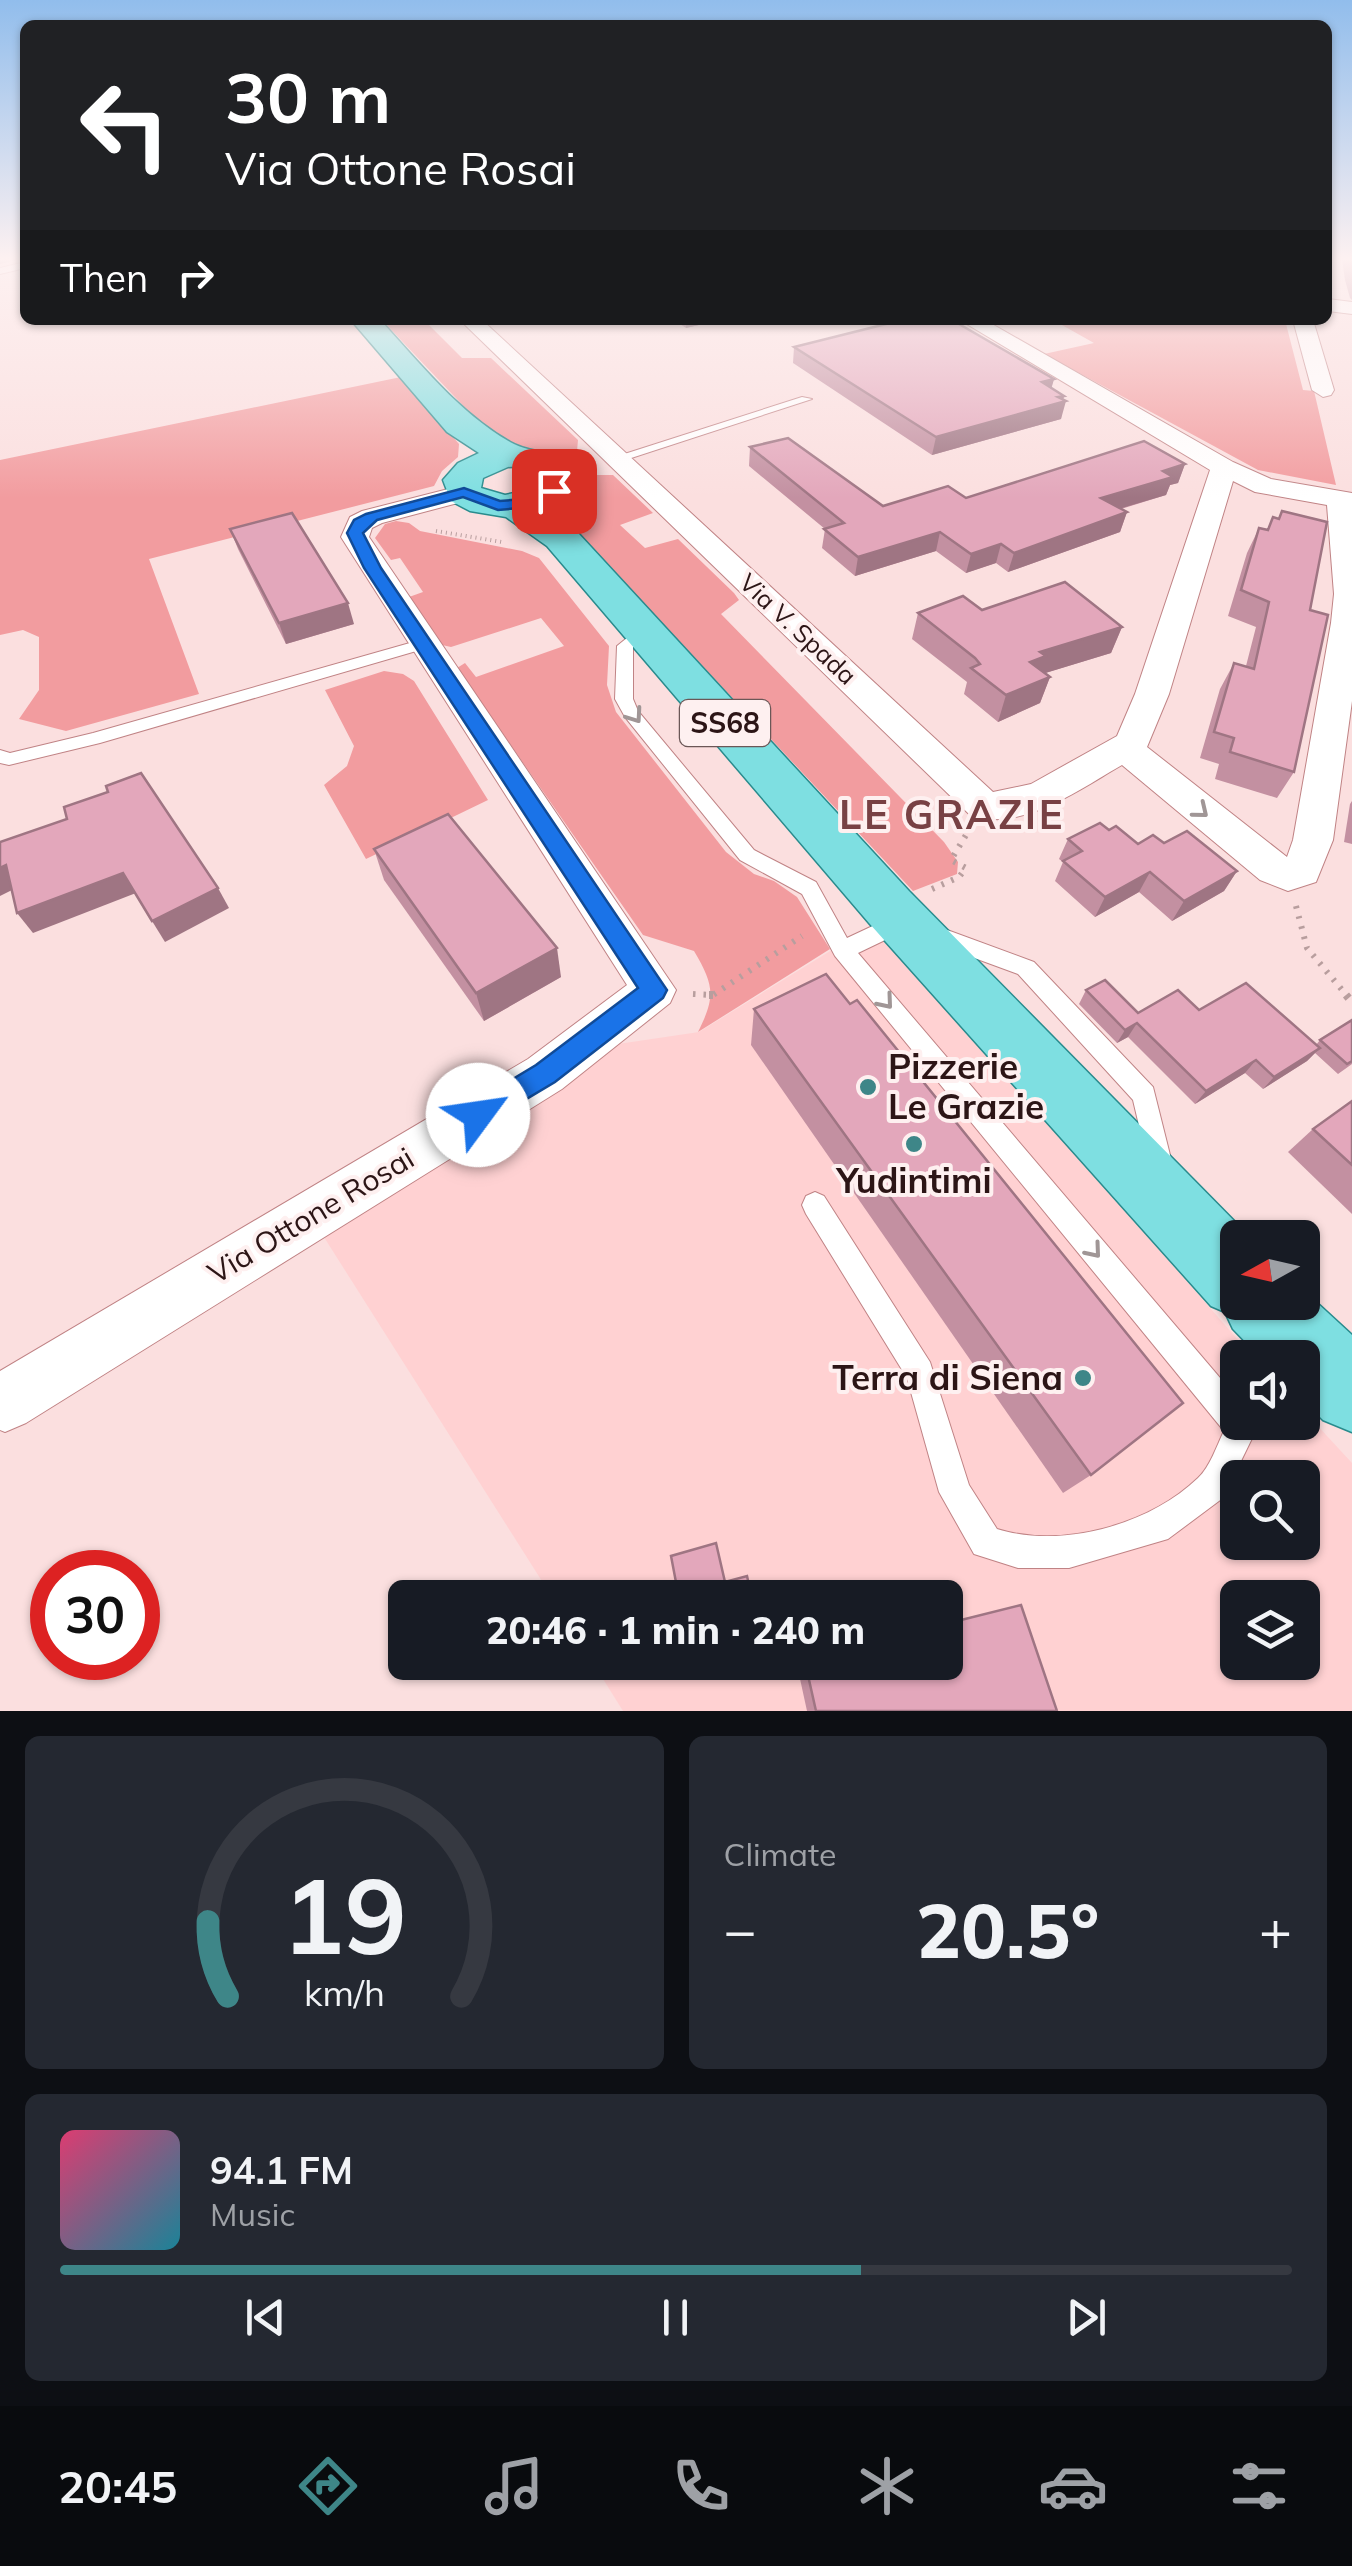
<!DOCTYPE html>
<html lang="en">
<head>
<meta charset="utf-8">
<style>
  :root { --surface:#171b24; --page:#242831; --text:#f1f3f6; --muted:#9ea1a6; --line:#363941; --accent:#3e8688 }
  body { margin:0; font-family:Mulish,sans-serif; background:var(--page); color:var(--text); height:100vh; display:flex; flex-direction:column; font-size:38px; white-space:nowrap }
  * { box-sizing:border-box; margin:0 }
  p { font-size:32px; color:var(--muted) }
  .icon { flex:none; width:55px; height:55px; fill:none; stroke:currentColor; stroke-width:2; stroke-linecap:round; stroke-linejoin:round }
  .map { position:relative; height:1711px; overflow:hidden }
  .sheet { display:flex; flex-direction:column; gap:25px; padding:25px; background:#0d0f14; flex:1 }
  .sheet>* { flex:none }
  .banner { position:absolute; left:20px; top:20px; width:1312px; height:305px; border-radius:15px; box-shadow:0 2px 8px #0004; background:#202124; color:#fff; overflow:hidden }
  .needle { width:65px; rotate:262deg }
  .buttons { position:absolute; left:1220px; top:1220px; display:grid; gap:20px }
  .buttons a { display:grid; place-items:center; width:100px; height:100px; border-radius:15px; background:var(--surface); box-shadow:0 2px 8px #0004; font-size:50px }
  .speed { position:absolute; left:30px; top:1550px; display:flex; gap:20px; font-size:50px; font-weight:700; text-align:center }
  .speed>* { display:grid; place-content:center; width:130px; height:130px; border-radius:50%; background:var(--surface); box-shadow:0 2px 8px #0004; line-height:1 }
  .speed .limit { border:15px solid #d22; background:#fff; color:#111 }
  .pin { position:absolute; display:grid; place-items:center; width:85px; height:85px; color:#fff; margin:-42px; border-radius:20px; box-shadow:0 5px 15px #0006 }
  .me { position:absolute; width:110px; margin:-55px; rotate:59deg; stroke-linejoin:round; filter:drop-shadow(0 0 8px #0008) }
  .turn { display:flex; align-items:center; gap:35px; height:210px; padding:0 40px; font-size:45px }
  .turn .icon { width:130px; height:130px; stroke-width:2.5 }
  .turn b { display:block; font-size:70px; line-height:85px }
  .then { display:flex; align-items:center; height:95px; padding:0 40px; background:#0003; gap:20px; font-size:38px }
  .big { font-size:75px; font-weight:800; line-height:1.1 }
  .sheet .widget { flex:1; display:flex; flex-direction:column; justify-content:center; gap:15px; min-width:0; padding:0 35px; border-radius:15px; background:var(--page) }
  .sheet .dial { align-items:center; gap:0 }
  .dial svg { height:260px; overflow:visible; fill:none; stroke:var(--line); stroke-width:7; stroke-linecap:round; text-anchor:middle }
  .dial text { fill:var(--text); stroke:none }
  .song { display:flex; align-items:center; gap:30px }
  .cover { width:120px; height:120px; border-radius:15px; background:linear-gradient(135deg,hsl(340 70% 55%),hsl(190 70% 35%)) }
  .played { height:10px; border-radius:5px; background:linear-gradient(90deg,var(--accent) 65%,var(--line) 65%) }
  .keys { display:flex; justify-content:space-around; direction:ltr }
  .heat { display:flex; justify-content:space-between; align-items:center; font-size:55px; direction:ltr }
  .sheet .tiles { flex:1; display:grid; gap:25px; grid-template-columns:1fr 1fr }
  .widget:last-child { grid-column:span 2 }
  .trip { position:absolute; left:388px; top:1580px; width:575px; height:100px; border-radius:15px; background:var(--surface); box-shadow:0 2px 8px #0004; font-weight:800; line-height:100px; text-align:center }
  .dock { display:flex; height:160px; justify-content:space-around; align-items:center; background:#090b0e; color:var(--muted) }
  .dock .icon { width:70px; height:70px }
  .dock .on { color:var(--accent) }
  .dock b { font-size:45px; color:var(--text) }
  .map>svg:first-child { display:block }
  .built { fill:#ffd1d2; fill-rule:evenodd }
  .green { fill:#f29c9f }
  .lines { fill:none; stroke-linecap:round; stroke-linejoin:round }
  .service-casing { stroke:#c08385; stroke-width:2 }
  .minor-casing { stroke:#c08385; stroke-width:2 }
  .primary-casing { stroke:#298b8d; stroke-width:3 }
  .path-far2 { stroke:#b89e9e; stroke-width:4; stroke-dasharray:1 4; stroke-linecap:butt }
  .path-far1 { stroke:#b89e9e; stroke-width:6; stroke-dasharray:2.5 8; stroke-linecap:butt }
  .path { stroke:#b89e9e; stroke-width:8; stroke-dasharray:4 10; stroke-linecap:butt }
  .service { fill:#fff; fill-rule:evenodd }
  .minor { fill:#fff; fill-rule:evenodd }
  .primary { fill:#7edfe1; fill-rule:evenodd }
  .wall { fill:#c390a1 }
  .shaded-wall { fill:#9f7583 }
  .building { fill:#e3a7bb; stroke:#9f7583; stroke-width:2.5 }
  .oneway { stroke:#a09696 }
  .route { fill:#1a73e8; stroke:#114b97; stroke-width:2.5 }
  .poi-dot { fill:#3e8688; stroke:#fef0f0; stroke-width:4 }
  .labels { text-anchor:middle; stroke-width:8; stroke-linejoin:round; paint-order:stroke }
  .far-street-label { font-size:25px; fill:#2c1516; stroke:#fef0f0 }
  .shield { fill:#fef0f0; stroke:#6b5757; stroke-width:2.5 }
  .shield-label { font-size:28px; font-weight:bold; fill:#2c1516 }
  .street-label { font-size:30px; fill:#2c1516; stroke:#fef0f0 }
  .near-poi-label { font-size:35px; font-weight:bold; fill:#2c1516; stroke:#fef0f0; text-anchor:start }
  .district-label { font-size:40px; font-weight:bold; letter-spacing:2.5px; fill:#784144; stroke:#fef0f0 }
</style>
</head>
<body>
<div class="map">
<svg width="1352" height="1711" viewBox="0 0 1352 1711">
  <rect width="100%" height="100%" fill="#fbdfdf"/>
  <!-- built -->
  <path class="built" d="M874 924 1253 1357 1238 1358V1422H1302L1303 1410 1352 1463V1711H623L593 1663 945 1662V1598L552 1597 322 1234 618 1044 699 1032ZM1238 1478H1302V1542H1238ZM1238 1598H1302V1662H1238Z"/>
  <!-- green -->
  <g class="green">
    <path d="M382 320H424L462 358H491L578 440 577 451 560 456 510 447 487 431Z"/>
    <path d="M1053 320H1285L1303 390 1314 391 1336 485 1258 470 1044 354 1094 343Z"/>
    <path d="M401 377 459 444 458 457 442 471 434 486 149 559 199 694 66 731 19 719 39 690V637L23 630 0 635V460Z"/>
    <path d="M594 475H613L653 513 620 525 645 548 678 539 734 593 739 600 721 614 944 842 958 862 957 874 913 891 567 521 575 518 572 502 587 478Z"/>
    <path d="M396 521 409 523 420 531 522 551 539 558 609 646 607 685 616 712 726 852 754 874 774 881 797 897 830 949 698 1032C716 996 714 985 694 951L643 935 457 668 465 663 476 677 564 646 541 618 451 647 442 645 409 597 423 592 400 558 391 560 375 538 385 524Z"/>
    <path d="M384 671 403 674 414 681 488 800 366 859 324 785 347 766 354 746 325 690Z"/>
  </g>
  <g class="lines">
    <defs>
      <g id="service">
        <path d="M25 262V268L0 274V268Z"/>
        <path d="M802 397 812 399 622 461 612 458Z"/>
        <path d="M643 625 651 630 633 647V699L638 711 754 850 816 882 847 938 894 916H910L913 922 910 928 858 953 1238 1399V1422H1260L1223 1498 1168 1539 1069 1568H1018L974 1554 939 1492 907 1378 806 1214 802 1205 806 1196 815 1192 824 1196 930 1362 969 1485 997 1529C1062 1549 1149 1525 1198 1478 1210 1467 1217 1445 1224 1431L835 956 802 894 740 860 625 717 615 699 617 646Z"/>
        <path d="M424 639 432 644 430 647 100 743 9 765 0 763V750L10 753 93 733Z"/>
        <path d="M939 927 1034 962 1153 1087 1172 1163 1168 1172 1159 1175 1150 1172 1133 1100 1018 974 931 942 928 936 931 930Z"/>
      </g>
      <g id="minor">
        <path d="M1328 299 1352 302V314L1328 311Z"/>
        <path d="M460 320H482L993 792 1031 784 1117 736 1135 694 1210 470 960 320H985L1233 462 1271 479 1352 493V701L1333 840 1316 882 1288 891 1260 880 1122 765C1078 790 1024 831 971 816ZM1233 481 1255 492 1327 505 1334 594 1331 623 1293 840 1287 857 1147 747 1169 694Z"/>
        <path d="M1293 320H1313L1334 390 1331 395 1323 397 1312 390Z"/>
        <path d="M464 485 477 493 473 499 382 523 372 528 369 537 676 990 670 1003 562 1089 26 1423 5 1432 0 1430V1371L528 1059 627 985 341 537 350 517 362 511Z"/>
      </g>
      <path id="primary" d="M351 320H380C421 364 458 412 510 442 534 456 559 447 578 474L568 509 579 534 909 891 1251 1238H1238V1302H1302V1289L1352 1335V1432L1323 1420 1302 1399V1358H1261L1233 1329 1225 1312 1211 1306 869 923 547 546 506 517 470 511 451 501 443 480 458 463 479 453 447 432ZM508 467C520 466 531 467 541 476L538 488 505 495 481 488 483 478Z"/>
    </defs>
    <!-- service casing -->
    <use href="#service" class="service-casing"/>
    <!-- minor casing -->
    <use href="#minor" class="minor-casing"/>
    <!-- primary casing -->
    <use href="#primary" class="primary-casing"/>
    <!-- path-far2 -->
    <path class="path-far2" d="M436 531 502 542"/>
    <!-- path-far1 -->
    <g class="path-far1">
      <path d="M932 889 959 877 966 868 951 860 966 835"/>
      <path d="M1296 906 1307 948 1348 997"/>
      <path d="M693 994 713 995 802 936"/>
    </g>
    <!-- path -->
    <g class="path">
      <path d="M709 995H713"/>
      <path d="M1346 995 1352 1002"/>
    </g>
    <!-- service -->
    <use href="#service" class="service"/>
    <!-- minor -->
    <use href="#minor" class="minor"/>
    <!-- primary -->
    <use href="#primary" class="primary"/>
  </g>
  <!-- wall -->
  <g class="wall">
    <path d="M1352 258V300L1350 298 1345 280 1342 259Z"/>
    <path d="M674 320H720L686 328Z"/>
    <path d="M879 320H952L1054 379 1051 388 1064 396 1061 419 932 455 793 363 794 347 880 325Z"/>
    <path d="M750 447 883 506 966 498 1185 464 1178 483 1170 485 1166 495 1121 509 1127 512 1120 532 1008 572 996 563 966 573 936 551 855 576 822 548 825 529 749 466Z"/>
    <path d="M1282 511 1310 610 1294 772 1277 798 1215 779 1219 764 1200 758 1220 689 1234 663 1246 666 1256 627 1228 616 1247 553 1259 528 1267 530 1273 517 1278 519Z"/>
    <path d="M230 529 354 624 286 644 238 549Z"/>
    <path d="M982 610 1122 627 1111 653 1045 673 1050 677 1040 703 998 722 964 694 967 682 912 639 918 613Z"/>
    <path d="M1352 801V844L1344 842 1350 804Z"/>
    <path d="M1109 830 1138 844 1164 843 1237 871 1224 891 1172 921 1139 892 1095 917 1055 881 1063 862 1059 859 1068 839Z"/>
    <path d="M374 849 561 977 484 1021 384 880Z"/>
    <path d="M1086 990 1138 1013 1199 1010 1316 1045 1320 1040 1352 1020V1064L1338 1074 1315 1053 1307 1061 1263 1089 1245 1073 1195 1104 1128 1037 1117 1043 1079 1004Z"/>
    <path d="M850 1004 1091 1475 1063 1493 751 1045 754 1009Z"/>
    <path d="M1352 1101V1214L1288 1152 1313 1129Z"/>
    <path d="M800 1662H945L1057 1711H807L797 1665Z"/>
  </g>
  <!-- shaded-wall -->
  <g class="shaded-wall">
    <path d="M0 258H24L0 264Z"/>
    <path d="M686 320H720L686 328Z"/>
    <path d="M1054 379 1049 397 1042 382Z"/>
    <path d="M1064 396 1062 402 1066 401 1061 419 932 455 936 437Z"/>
    <path d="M1185 464 1178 483 1170 485 1166 495 1095 516 1101 498 1163 471Z"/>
    <path d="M1127 512 1120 532 1008 572 1014 553Z"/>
    <path d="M940 532 936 551 855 576 858 557Z"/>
    <path d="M1001 544 996 563 966 573 971 554Z"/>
    <path d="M348 603 354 624 286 644 279 623Z"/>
    <path d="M1122 627 1111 653 1039 675 1030 662 1040 652Z"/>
    <path d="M1050 677 1040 703 998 722 1006 695Z"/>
    <path d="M6 865 22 885 0 896V868Z"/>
    <path d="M1237 871 1224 891 1172 921 1184 901Z"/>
    <path d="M1150 872 1139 892 1095 917 1105 897Z"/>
    <path d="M123 873 136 893 33 933 17 913Z"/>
    <path d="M218 888 229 908 165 942 152 921Z"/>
    <path d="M557 948 561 977 484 1021 476 993Z"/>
    <path d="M1137 1023 1128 1037 1117 1043 1125 1030Z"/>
    <path d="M1320 1048 1307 1061 1263 1089 1274 1077Z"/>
    <path d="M1256 1060 1245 1073 1195 1104 1206 1091Z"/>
  </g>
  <!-- building -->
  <g class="building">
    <path d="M885 320H952L1054 379 1042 382 1064 396 1058 397 1066 401 936 437 794 347 886 324Z"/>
    <path d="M788 438 883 506 948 486 966 498 1144 441 1185 464 1163 471 1173 477 1101 498 1127 512 1014 553 1001 544 971 554 940 532 858 557 824 529 844 523 750 447Z"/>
    <path d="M1282 511 1327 522 1310 610 1328 615 1294 772 1230 752 1234 738 1214 732 1234 663 1254 669 1269 602 1241 590 1259 528 1268 530 1273 517 1279 519Z"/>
    <path d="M292 513 348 603 279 623 230 529Z"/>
    <path d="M1065 582 1122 627 1040 652 1046 656 1030 662 1050 677 1006 695 971 668 980 664 975 658 918 613 963 596 982 610Z"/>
    <path d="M141 773 218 888 152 921 123 873 17 913 6 865 0 868V842L67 819 64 807 108 792 106 786Z"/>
    <path d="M448 814 557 948 476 993 374 849Z"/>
    <path d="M1100 823 1109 830 1116 826 1138 844 1153 835 1164 843 1187 831 1237 871 1184 901 1150 872 1105 897 1063 861 1082 851 1068 839Z"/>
    <path d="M826 974 850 1004 857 1000 1183 1403 1091 1475 754 1009Z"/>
    <path d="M1105 980 1138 1013 1178 990 1199 1010 1246 983 1320 1048 1274 1077 1256 1060 1206 1091 1137 1023 1125 1030 1086 990Z"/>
    <path d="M1352 1020V1061L1347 1064 1320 1040Z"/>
    <path d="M1352 1101V1165L1313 1129Z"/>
    <path d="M716 1543 725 1582 747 1576 752 1598H679L671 1556Z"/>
    <path d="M1021 1605 1057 1711H816L805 1662H945V1624Z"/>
  </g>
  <!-- one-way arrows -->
  <defs><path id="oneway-chevron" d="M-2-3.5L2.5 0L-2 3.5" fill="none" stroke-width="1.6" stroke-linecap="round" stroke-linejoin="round" transform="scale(2.5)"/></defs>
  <g class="oneway">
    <use href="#oneway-chevron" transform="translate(635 716) rotate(55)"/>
    <use href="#oneway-chevron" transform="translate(1201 811) rotate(39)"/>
    <use href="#oneway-chevron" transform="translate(886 1002) rotate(50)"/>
    <use href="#oneway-chevron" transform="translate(1094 1251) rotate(50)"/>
  </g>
  <!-- sky -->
  <linearGradient id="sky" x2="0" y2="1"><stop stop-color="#91bdec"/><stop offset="0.52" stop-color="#fdf1f1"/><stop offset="1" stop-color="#fdf1f1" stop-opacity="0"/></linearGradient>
  <rect width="1352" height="498" fill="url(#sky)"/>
  <!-- route -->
  <path class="route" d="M554 487 562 491 560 494 531 507 498 510 463 497 377 520 363 533 381 568 667 990 663 998 555 1082 478 1128 468 1124 464 1115 468 1106 536 1065 638 988 364 568 347 533 354 520 366 514 464 488 500 501 523 499Z"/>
  <!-- markers -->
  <g class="poi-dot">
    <circle cx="868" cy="1087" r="10"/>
    <circle cx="914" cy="1144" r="10"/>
    <circle cx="1083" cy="1378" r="10"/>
  </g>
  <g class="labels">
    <!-- far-street labels -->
    <g class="far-street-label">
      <text transform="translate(798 629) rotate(43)" y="9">Via V. Spada</text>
    </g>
    <!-- shield labels -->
    <rect class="shield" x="680" y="700" width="90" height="46" rx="8"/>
    <g class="shield-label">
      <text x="725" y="733">SS68</text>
    </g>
    <!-- street labels -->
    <g class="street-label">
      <text transform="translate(311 1216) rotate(-31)" y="10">Via Ottone Rosai</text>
    </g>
    <!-- near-poi labels -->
    <g class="near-poi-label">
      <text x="888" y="1079">Pizzerie<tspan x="888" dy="40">Le Grazie</tspan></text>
      <text x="914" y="1193" text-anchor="middle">Yudintimi</text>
      <text x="1063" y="1390" text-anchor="end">Terra di Siena</text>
    </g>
    <!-- district labels -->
    <g class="district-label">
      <text x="952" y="829">LE GRAZIE</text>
    </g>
  </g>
</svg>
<div class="buttons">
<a><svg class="needle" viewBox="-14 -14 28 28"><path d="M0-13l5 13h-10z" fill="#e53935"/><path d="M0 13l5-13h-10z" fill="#9ea1a6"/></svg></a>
<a><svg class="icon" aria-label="sound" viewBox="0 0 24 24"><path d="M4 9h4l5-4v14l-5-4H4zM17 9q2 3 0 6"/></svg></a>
<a><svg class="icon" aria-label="search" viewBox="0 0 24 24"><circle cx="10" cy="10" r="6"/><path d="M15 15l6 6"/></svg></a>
<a><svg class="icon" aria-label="layers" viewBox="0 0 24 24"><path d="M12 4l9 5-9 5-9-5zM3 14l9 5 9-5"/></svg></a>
</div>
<div class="speed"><div class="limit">30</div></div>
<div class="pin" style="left:554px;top:491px;background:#d93025"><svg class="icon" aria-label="arrive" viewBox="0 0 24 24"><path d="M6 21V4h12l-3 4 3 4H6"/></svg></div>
<svg class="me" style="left:478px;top:1115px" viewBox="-20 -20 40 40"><circle r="19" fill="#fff"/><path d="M0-13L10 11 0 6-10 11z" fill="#1a73e8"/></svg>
<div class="trip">20:46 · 1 min · 240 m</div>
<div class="banner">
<div class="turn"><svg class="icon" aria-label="left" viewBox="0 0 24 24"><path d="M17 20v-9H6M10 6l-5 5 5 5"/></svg><div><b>30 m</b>Via Ottone Rosai</div></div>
<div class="then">Then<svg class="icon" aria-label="right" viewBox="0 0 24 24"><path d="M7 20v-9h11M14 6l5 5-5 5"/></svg></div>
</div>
</div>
<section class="sheet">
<div class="tiles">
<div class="widget dial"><svg viewBox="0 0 100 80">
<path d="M14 69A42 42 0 1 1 86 69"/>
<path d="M14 69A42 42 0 0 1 8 46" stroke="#3e8688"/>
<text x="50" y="56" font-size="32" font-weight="700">19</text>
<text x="50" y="72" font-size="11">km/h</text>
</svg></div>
<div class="widget"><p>Climate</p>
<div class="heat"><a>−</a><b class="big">20.5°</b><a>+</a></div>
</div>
<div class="widget">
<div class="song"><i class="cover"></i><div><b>94.1 FM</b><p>Music</p></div></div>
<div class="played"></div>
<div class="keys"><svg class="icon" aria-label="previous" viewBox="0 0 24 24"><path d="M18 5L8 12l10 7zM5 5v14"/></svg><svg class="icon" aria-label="pause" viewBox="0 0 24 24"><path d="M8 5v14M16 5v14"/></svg><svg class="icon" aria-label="next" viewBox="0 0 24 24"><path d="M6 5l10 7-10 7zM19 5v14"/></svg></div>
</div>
</div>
</section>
<nav class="dock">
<b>20:45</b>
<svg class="icon on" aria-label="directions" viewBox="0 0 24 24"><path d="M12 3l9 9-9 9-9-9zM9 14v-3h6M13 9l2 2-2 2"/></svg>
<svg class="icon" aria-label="music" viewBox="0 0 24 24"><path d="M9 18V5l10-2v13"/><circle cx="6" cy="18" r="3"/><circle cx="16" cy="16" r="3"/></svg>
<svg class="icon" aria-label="phone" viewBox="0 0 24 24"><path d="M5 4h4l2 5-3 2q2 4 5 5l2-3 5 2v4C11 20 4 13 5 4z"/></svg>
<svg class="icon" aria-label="climate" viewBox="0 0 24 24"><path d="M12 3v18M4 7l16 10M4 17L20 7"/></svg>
<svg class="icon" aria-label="car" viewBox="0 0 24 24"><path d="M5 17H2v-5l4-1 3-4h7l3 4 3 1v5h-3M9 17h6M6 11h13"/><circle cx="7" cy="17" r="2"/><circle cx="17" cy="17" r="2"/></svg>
<svg class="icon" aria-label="filters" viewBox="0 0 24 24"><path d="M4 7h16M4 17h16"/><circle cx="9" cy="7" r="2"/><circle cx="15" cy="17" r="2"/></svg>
</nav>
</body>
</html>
